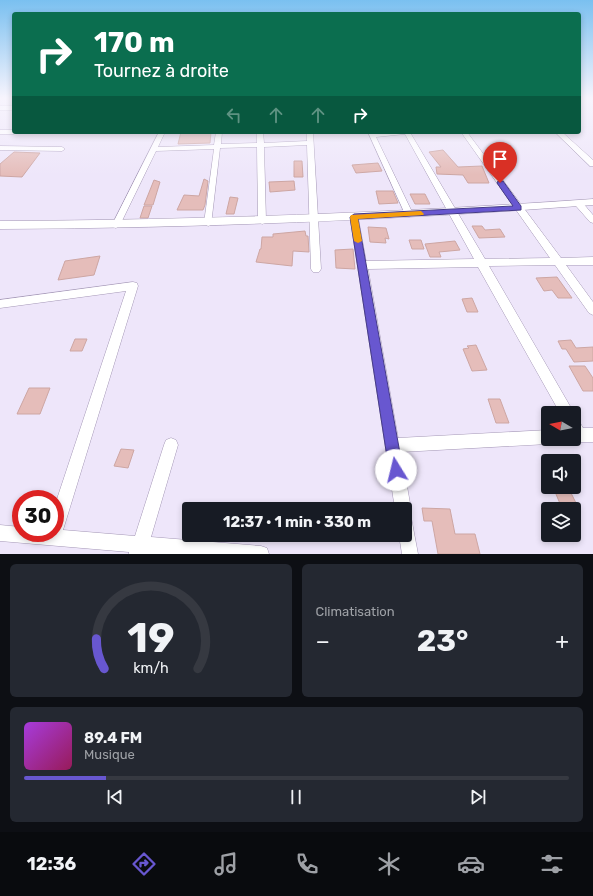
<!DOCTYPE html>
<html lang="fr">
<head>
<meta charset="utf-8">
<style>
  :root { --surface:#171b24; --page:#242831; --text:#f1f3f6; --muted:#9ea1a6; --line:#363941; --accent:#6857d0 }
  body { margin:0; font-family:Rubik,sans-serif; background:var(--page); color:var(--text); height:100vh; display:flex; flex-direction:column; font-size:15px; white-space:nowrap }
  * { box-sizing:border-box; margin:0 }
  p { font-size:13px; color:var(--muted) }
  .icon { flex:none; width:22px; height:22px; fill:none; stroke:currentColor; stroke-width:2; stroke-linecap:round; stroke-linejoin:round }
  .map { position:relative; height:554px; overflow:hidden }
  .drawer { display:flex; flex-direction:column; gap:10px; padding:10px; background:#0d0f14; flex:1 }
  .drawer>* { flex:none }
  .guide { position:absolute; left:12px; top:12px; width:569px; height:122px; border-radius:4px; box-shadow:0 2px 6px #0003; background:#0b6e4f; color:#fff; overflow:hidden }
  .needle { width:26px; rotate:280deg }
  .buttons { position:absolute; left:541px; top:406px; display:grid; gap:8px }
  .buttons a { display:grid; place-items:center; width:40px; height:40px; border-radius:4px; background:var(--surface); box-shadow:0 2px 6px #0003; font-size:20px }
  .speed { position:absolute; left:12px; top:490px; display:flex; gap:8px; font-size:20px; font-weight:700; text-align:center }
  .speed>* { display:grid; place-content:center; width:52px; height:52px; border-radius:50%; background:var(--surface); box-shadow:0 2px 6px #0003; line-height:1 }
  .speed .limit { border:6px solid #d22; background:#fff; color:#111 }
  .pin { position:absolute; display:grid; place-items:center; width:34px; height:34px; color:#fff; margin:-41px -17px; border-radius:50% 50% 50% 0; rotate:-45deg; box-shadow:0 0 4px #0007 }
  .pin .icon { rotate:45deg }
  .me { position:absolute; width:44px; margin:-22px; rotate:351deg; stroke-linejoin:round; filter:drop-shadow(0 0 3px #0008) }
  .turn { display:flex; align-items:center; gap:14px; height:84px; padding:0 16px; font-size:18px }
  .turn .icon { width:52px; height:52px; stroke-width:2.5 }
  .turn b { display:block; font-size:28px; line-height:34px }
  .lanes { display:flex; align-items:center; height:38px; padding:0 16px; background:#0003; justify-content:center; gap:20px; direction:ltr }
  .lanes .off { opacity:.35 }
  .big { font-size:30px; font-weight:700; line-height:1.1 }
  .drawer .tile { flex:1; display:flex; flex-direction:column; justify-content:center; gap:6px; min-width:0; padding:0 14px; border-radius:6px; background:var(--page) }
  .drawer .dial { align-items:center; gap:0 }
  .dial svg { height:104px; overflow:visible; fill:none; stroke:var(--line); stroke-width:7; stroke-linecap:round; text-anchor:middle }
  .dial text { fill:var(--text); stroke:none }
  .song { display:flex; align-items:center; gap:12px }
  .cover { width:48px; height:48px; border-radius:6px; background:linear-gradient(135deg,hsl(280 70% 55%),hsl(330 70% 35%)) }
  .played { height:4px; border-radius:2px; background:linear-gradient(90deg,var(--accent) 15%,var(--line) 15%) }
  .keys { display:flex; justify-content:space-around; direction:ltr }
  .heat { display:flex; justify-content:space-between; align-items:center; font-size:22px; direction:ltr }
  .drawer .tiles { flex:1; display:grid; gap:10px; grid-template-columns:1fr 1fr }
  .tile:last-child { grid-column:span 2 }
  .trip { position:absolute; left:182px; top:502px; width:230px; height:40px; border-radius:4px; background:var(--surface); box-shadow:0 2px 6px #0003; font-weight:700; line-height:40px; text-align:center }
  .dock { display:flex; height:64px; justify-content:space-around; align-items:center; background:#090b0e; color:var(--muted) }
  .dock .icon { width:28px; height:28px }
  .dock .on { color:var(--accent) }
  .dock b { font-size:18px; color:var(--text) }
  .map>svg:first-child { display:block }
  .building { fill:#e5bdba; stroke:#cda6a3 }
  .lines { fill:none; stroke-linecap:round; stroke-linejoin:round }
  .minor-casing { stroke:#a497b6; stroke-width:1 }
  .major-casing { stroke:#a497b6; stroke-width:1 }
  .minor { fill:#fff; fill-rule:evenodd }
  .major { fill:#fff; fill-rule:evenodd }
  .route { fill:#6857d0; stroke:#443987 }
  .slow { fill:#f59e0b }
</style>
</head>
<body>
<div class="map">
<svg width="593" height="554" viewBox="0 0 593 554">
  <rect width="100%" height="100%" fill="#eee6fa"/>
  <!-- building -->
  <g class="building">
    <path d="M181 132H211L210 143 178 144Z"/>
    <path d="M443 150 458 167 482 166 489 183H468L463 175 437 174 436 167H441L429 152Z"/>
    <path d="M14 152 40 153 22 177 0 176V164Z"/>
    <path d="M294 161H302L303 177H294Z"/>
    <path d="M378 163 382 171 356 173 352 165Z"/>
    <path d="M204 179 208 181 205 205 203 210H177L184 195 199 196Z"/>
    <path d="M154 180 160 182 153 205H144Z"/>
    <path d="M294 181 295 190 270 192 269 182Z"/>
    <path d="M376 191H393L398 203 379 204Z"/>
    <path d="M410 194H425L430 204H415Z"/>
    <path d="M230 197 238 198 234 214H226Z"/>
    <path d="M144 206H152L148 218H140Z"/>
    <path d="M472 226H482L485 230 500 229 505 237 479 238Z"/>
    <path d="M368 227 386 228 389 239 385 238 386 243 370 242Z"/>
    <path d="M305 231 306 236H308L309 252 293 251 292 266 256 262 260 249H261L262 237H273V234Z"/>
    <path d="M409 240H421L424 249H412Z"/>
    <path d="M455 241 460 250 439 252 441 257H430L425 244Z"/>
    <path d="M353 249 355 269 336 268 335 250Z"/>
    <path d="M100 256 94 275 58 280 65 261Z"/>
    <path d="M557 277 572 298H558L552 290 544 291 536 278Z"/>
    <path d="M472 298 478 312H467L462 299Z"/>
    <path d="M75 339H87L82 351H70Z"/>
    <path d="M571 340 576 348 593 347V361L574 362 566 349H562L558 341Z"/>
    <path d="M476 345 487 370 472 371 463 349 469 348 467 346Z"/>
    <path d="M569 366H585L593 378V391H583Z"/>
    <path d="M29 388H50L40 414H17Z"/>
    <path d="M488 399H500L509 423H496Z"/>
    <path d="M121 449 134 450 128 468 114 466Z"/>
    <path d="M553 487H568L577 505 561 506Z"/>
    <path d="M422 508 450 509 455 534H475L480 554H438L432 521H424Z"/>
  </g>
  <g class="lines">
    <defs>
      <g id="minor">
        <rect x="0" y="106" width="14" height="4"/>
        <path d="M0 130H14V132H17L14 134H0Z"/>
        <path d="M159 132H165L158 147 214 145 216 132H222L221 144 257 143V132H263L264 143 307 141V132H313L321 269 319 272H313L311 269 307 145 264 147 266 221 265 223 262 224 258 221 257 147 220 148 211 225 208 226 204 223 214 149 156 151 120 225 116 228 113 227 112 225Z"/>
        <path d="M368 132H413L411 134 485 259 550 258 461 132H467L561 258 593 257V265H566L593 302V315L589 313 555 265 489 266 574 413H560L478 267 368 269 398 438 548 430V439H554L553 442 548 444 401 452 411 509 409 515H406L411 517 418 554H402L399 535H405V509H395L350 217 354 214 358 217 366 261 474 259 405 134 376 137 413 214 409 217 405 214Z"/>
        <path d="M555 132H562L593 160V166H590Z"/>
        <path d="M0 146 62 147 65 149 62 151 0 150Z"/>
        <path d="M579 201 582 202 593 215V223L590 222 576 206 575 204Z"/>
        <path d="M133 282 137 283 138 286 63 530 135 536 164 445 166 440 171 438 176 440 178 445 151 537 261 546 267 548 269 554H129V552L0 541V525L21 527V533H55V505L126 291 0 308V300Z"/>
        <path d="M574 419 579 421 583 428H593V442H574L569 440 574 439Z"/>
      </g>
      <path id="major" d="M593 199V205C395 220 198 228 0 229V221C198 220 395 213 593 199Z"/>
    </defs>
    <!-- minor casing -->
    <use href="#minor" class="minor-casing"/>
    <!-- major casing -->
    <use href="#major" class="major-casing"/>
    <!-- minor -->
    <use href="#minor" class="minor"/>
    <!-- major -->
    <use href="#major" class="major"/>
  </g>
  <!-- sky -->
  <linearGradient id="sky" x2="0" y2="1"><stop stop-color="#7ac0f0"/><stop offset="0.56" stop-color="#f7f4fd"/><stop offset="1" stop-color="#f7f4fd" stop-opacity="0"/></linearGradient>
  <rect width="593" height="175" fill="url(#sky)"/>
  <!-- route -->
  <path class="route" d="M498 181H503L521 206V210L358 219 403 470 401 475 396 477 391 475 389 470 350 217 354 214 513 206 497 183Z"/>
  <!-- slow -->
  <path class="slow" d="M421 211 424 214 423 215 358 219 362 241 358 243 354 241 350 217 351 215Z"/>
</svg>
<div class="buttons">
<a><svg class="needle" viewBox="-14 -14 28 28"><path d="M0-13l5 13h-10z" fill="#e53935"/><path d="M0 13l5-13h-10z" fill="#9ea1a6"/></svg></a>
<a><svg class="icon" aria-label="sound" viewBox="0 0 24 24"><path d="M4 9h4l5-4v14l-5-4H4zM17 9q2 3 0 6"/></svg></a>
<a><svg class="icon" aria-label="layers" viewBox="0 0 24 24"><path d="M12 4l9 5-9 5-9-5zM3 14l9 5 9-5"/></svg></a>
</div>
<div class="speed"><div class="limit">30</div></div>
<div class="pin" style="left:500px;top:183px;background:#d93025"><svg class="icon" aria-label="arrive" viewBox="0 0 24 24"><path d="M6 21V4h12l-3 4 3 4H6"/></svg></div>
<svg class="me" style="left:396px;top:470px" viewBox="-20 -20 40 40"><circle r="19" fill="#fff"/><path d="M0-13L10 11 0 6-10 11z" fill="#6857d0"/></svg>
<div class="trip">12:37 · 1 min · 330 m</div>
<div class="guide">
<div class="turn"><svg class="icon" aria-label="right" viewBox="0 0 24 24"><path d="M7 20v-9h11M14 6l5 5-5 5"/></svg><div><b>170 m</b>Tournez à droite</div></div>
<div class="lanes"><svg class="icon off" aria-label="left" viewBox="0 0 24 24"><path d="M17 20v-9H6M10 6l-5 5 5 5"/></svg><svg class="icon off" aria-label="ahead" viewBox="0 0 24 24"><path d="M12 20V5M6 11l6-6 6 6"/></svg><svg class="icon off" aria-label="ahead" viewBox="0 0 24 24"><path d="M12 20V5M6 11l6-6 6 6"/></svg><svg class="icon" aria-label="right" viewBox="0 0 24 24"><path d="M7 20v-9h11M14 6l5 5-5 5"/></svg></div>
</div>
</div>
<section class="drawer">
<div class="tiles">
<div class="tile dial"><svg viewBox="0 0 100 80">
<path d="M14 69A42 42 0 1 1 86 69"/>
<path d="M14 69A42 42 0 0 1 8 46" stroke="#6857d0"/>
<text x="50" y="56" font-size="32" font-weight="700">19</text>
<text x="50" y="72" font-size="11">km/h</text>
</svg></div>
<div class="tile"><p>Climatisation</p>
<div class="heat"><a>−</a><b class="big">23°</b><a>+</a></div>
</div>
<div class="tile">
<div class="song"><i class="cover"></i><div><b>89.4 FM</b><p>Musique</p></div></div>
<div class="played"></div>
<div class="keys"><svg class="icon" aria-label="previous" viewBox="0 0 24 24"><path d="M18 5L8 12l10 7zM5 5v14"/></svg><svg class="icon" aria-label="pause" viewBox="0 0 24 24"><path d="M8 5v14M16 5v14"/></svg><svg class="icon" aria-label="next" viewBox="0 0 24 24"><path d="M6 5l10 7-10 7zM19 5v14"/></svg></div>
</div>
</div>
</section>
<nav class="dock">
<b>12:36</b>
<svg class="icon on" aria-label="directions" viewBox="0 0 24 24"><path d="M12 3l9 9-9 9-9-9zM9 14v-3h6M13 9l2 2-2 2"/></svg>
<svg class="icon" aria-label="music" viewBox="0 0 24 24"><path d="M9 18V5l10-2v13"/><circle cx="6" cy="18" r="3"/><circle cx="16" cy="16" r="3"/></svg>
<svg class="icon" aria-label="phone" viewBox="0 0 24 24"><path d="M5 4h4l2 5-3 2q2 4 5 5l2-3 5 2v4C11 20 4 13 5 4z"/></svg>
<svg class="icon" aria-label="climate" viewBox="0 0 24 24"><path d="M12 3v18M4 7l16 10M4 17L20 7"/></svg>
<svg class="icon" aria-label="car" viewBox="0 0 24 24"><path d="M5 17H2v-5l4-1 3-4h7l3 4 3 1v5h-3M9 17h6M6 11h13"/><circle cx="7" cy="17" r="2"/><circle cx="17" cy="17" r="2"/></svg>
<svg class="icon" aria-label="filters" viewBox="0 0 24 24"><path d="M4 7h16M4 17h16"/><circle cx="9" cy="7" r="2"/><circle cx="15" cy="17" r="2"/></svg>
</nav>
</body>
</html>
